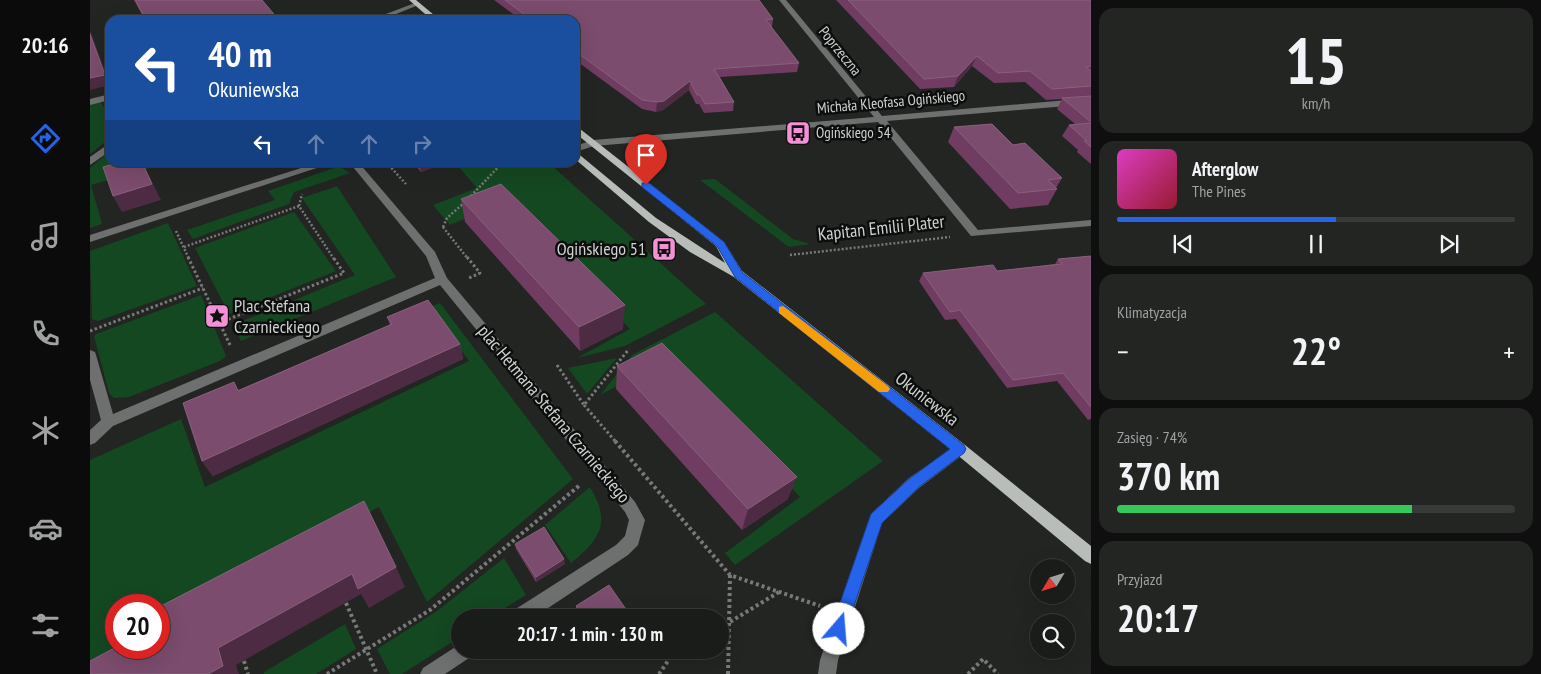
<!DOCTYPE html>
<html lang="pl">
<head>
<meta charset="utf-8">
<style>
  :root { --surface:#1a1c1a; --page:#232523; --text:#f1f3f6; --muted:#9fa1a2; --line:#383a39; --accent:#2563eb }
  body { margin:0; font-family:"PT Sans Narrow",sans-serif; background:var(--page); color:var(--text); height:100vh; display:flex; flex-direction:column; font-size:19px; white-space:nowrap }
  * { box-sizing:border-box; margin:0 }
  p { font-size:16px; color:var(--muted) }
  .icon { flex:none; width:28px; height:28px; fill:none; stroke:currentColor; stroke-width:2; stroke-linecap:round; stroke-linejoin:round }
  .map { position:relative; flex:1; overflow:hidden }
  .details { display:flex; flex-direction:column; gap:8px; padding:8px; background:#0e0f0e; width:450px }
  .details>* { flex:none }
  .banner { position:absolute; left:15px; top:15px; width:475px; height:152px; border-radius:15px; box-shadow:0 5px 20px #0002,0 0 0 1px var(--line); background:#1a4fa0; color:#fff; overflow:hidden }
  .needle { width:32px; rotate:232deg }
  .buttons { position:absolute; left:940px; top:559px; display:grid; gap:10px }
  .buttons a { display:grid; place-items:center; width:45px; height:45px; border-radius:50%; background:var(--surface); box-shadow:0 5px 20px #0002,0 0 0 1px var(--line); font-size:25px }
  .speed { position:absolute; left:15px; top:594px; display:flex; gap:10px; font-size:25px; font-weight:700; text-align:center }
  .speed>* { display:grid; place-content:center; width:65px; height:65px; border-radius:50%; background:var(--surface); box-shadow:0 5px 20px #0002,0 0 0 1px var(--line); line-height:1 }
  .speed .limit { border:8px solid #d22; background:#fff; color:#111 }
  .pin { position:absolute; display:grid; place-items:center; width:42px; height:42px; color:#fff; margin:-51px -21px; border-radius:50% 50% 50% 0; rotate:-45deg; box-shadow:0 0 5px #0007 }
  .pin .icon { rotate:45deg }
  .me { position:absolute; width:55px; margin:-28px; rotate:18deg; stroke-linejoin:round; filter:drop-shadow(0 0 4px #0008) }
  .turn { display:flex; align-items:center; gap:18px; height:105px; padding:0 20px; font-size:22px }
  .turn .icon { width:65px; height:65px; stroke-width:2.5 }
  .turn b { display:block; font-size:35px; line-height:42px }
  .lanes { display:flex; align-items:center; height:48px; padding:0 20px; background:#0003; justify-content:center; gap:25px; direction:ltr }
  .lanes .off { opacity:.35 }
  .big { font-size:38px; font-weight:800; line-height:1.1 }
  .details .tile { flex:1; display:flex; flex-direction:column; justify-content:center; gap:8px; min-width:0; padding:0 18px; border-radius:15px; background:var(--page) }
  .details .dial { align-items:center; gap:0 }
  .dial b { font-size:65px; line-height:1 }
  .song { display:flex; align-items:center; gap:15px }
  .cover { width:60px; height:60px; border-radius:8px; background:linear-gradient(135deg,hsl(310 70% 55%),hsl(350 70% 35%)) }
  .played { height:5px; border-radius:2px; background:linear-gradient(90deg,var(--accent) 55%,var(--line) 55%) }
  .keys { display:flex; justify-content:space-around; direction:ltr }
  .heat { display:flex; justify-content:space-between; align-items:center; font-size:28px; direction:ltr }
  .charge { height:8px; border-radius:4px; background:linear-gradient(90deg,#34c759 74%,var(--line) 0) }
  .trip { position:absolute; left:361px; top:609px; width:278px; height:50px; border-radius:25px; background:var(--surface); box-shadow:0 5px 20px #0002,0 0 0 1px var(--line); font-weight:800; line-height:50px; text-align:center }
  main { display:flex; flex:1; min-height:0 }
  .tabs { display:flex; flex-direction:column; width:90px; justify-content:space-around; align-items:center; background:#0a0b0a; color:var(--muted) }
  .tabs .icon { width:35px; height:35px }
  .tabs .active { color:var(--accent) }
  .tabs b { font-size:22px; color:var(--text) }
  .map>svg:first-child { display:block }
  .green { fill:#144821 }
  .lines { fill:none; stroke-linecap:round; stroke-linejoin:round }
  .path-far2 { stroke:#787a78; stroke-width:2.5; stroke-dasharray:2 2; stroke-linecap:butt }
  .path-far1 { stroke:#787a78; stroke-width:3; stroke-dasharray:2.5 2.5; stroke-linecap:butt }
  .path { stroke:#787a78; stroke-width:4; stroke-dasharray:3 3; stroke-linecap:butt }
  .minor { fill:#6e706f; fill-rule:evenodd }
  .major { fill:#b9bdba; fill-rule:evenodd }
  .wall { fill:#703c61 }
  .shaded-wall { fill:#4d2c43 }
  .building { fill:#7b4c6d; stroke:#88617d }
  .route { fill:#2563eb; stroke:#184099 }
  .slow { fill:#f59e0b }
  .labels { text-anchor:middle; stroke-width:5; stroke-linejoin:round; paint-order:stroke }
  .far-street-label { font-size:15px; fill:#d0d2d0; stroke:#0c0e0d }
  .far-poi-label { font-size:15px; fill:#d0d2d0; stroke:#0c0e0d; text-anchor:start }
  .street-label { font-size:18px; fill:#d0d2d0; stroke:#0c0e0d }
  .poi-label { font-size:18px; fill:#d0d2d0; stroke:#0c0e0d; text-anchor:end }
</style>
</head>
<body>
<main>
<nav class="tabs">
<b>20:16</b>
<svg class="icon active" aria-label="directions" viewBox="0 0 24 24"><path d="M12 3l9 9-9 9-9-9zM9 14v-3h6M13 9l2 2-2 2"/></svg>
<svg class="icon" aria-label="music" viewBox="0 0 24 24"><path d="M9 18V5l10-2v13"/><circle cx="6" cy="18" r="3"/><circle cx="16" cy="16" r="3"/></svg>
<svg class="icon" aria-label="phone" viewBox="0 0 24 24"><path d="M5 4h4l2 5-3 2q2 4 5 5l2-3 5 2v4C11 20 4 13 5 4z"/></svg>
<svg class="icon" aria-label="climate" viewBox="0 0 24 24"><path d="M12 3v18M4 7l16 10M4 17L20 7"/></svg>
<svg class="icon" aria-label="car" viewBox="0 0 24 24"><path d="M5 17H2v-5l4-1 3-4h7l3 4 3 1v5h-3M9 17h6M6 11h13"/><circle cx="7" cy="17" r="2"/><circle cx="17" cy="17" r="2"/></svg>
<svg class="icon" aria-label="filters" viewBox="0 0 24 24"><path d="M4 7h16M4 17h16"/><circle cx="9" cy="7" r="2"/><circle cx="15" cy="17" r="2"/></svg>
</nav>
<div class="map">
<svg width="1001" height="674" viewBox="0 0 1001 674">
  <rect width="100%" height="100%" fill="#222522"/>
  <!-- green -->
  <g class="green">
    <path d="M10 101 20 117V138L0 154V104Z"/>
    <path d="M20 151V162L77 163 1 185 12 224 0 228V168Z"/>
    <path d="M382 163H459L616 304 535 346 487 358 540 329 415 202 360 225 343 205 387 188 369 167Z"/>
    <path d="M244 168H252L260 173 204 192 199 204 103 239 97 230 185 200 178 191Z"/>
    <path d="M625 179 703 239 720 244 699 247 610 180Z"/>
    <path d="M247 186 306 277 151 341 143 325 265 275 212 198Z"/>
    <path d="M204 212 246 271 139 314 105 248Z"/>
    <path d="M78 223 107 286 8 321 2 319 0 251Z"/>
    <path d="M111 295 136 356 130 361 39 397 24 398 19 393 4 336 6 334Z"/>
    <path d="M350 303 483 479 337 602 289 507 69 624V605H26V647L0 661V460L91 419 115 487 379 361 340 307Z"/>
    <path d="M625 312 793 461 645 565 635 553 710 497 577 360 510 395 542 355Z"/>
    <path d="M527 358 497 394 478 368Z"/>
    <path d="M500 487C521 522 511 539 481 563L455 525Z"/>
    <path d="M414 558 436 595 400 617 370 618V637L312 674H300L287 649 347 611Z"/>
    <path d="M255 624 266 649 226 674H174V672Z"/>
  </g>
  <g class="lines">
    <!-- path-far2 -->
    <g class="path-far2">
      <path d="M296 162 316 184"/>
      <path d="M381 196 413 162"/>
      <path d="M209 206 212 194"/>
      <path d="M353 227 378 259"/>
      <path d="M353 227 357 218 375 202"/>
      <path d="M86 231 99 259"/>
      <path d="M94 247 209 206 244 259"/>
      <path d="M700 255 860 237"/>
    </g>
    <!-- path-far1 -->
    <g class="path-far1">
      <path d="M98 257 140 345"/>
      <path d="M377 257 390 273 379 278"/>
      <path d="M129 323 254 273 243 257"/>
      <path d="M0 331 113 288"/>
      <path d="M467 365 494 405 539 349"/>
      <path d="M494 405 526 442"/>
    </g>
    <!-- path -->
    <g class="path">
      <path d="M525 441 640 575 730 606"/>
      <path d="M256 603 287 674"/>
      <path d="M630 628 689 592"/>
      <path d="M154 661 158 674"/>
      <path d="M237 674 340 610 490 485"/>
      <path d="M569 674 580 658 593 650"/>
      <path d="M638 674 640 575"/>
      <path d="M878 674 893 659 908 674"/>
    </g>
    <!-- minor -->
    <g class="minor">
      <path d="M689 0H696L792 116 1001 98V104L797 121 888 230 1001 220V226L881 236 788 122 504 146 485 152V146L503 140 784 117Z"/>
      <path d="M325 3 331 4 291 20H280Z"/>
      <path d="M20 94V100L0 105V99Z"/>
      <path d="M20 143V151L0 165V157Z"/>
      <path d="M230 162H245L0 242V235Z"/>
      <path d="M253 162 269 163 345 252 357 278 545 502 555 520 548 545 538 555 443 618H419L421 612 526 545 535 536 539 520 535 512 350 285 23 426 5 443 0 445V430L11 420 0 380V350L5 352 6 355 23 414 345 278 336 256 263 167Z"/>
      <path d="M870 443 875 445 877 449 875 453 829 488 792 523 748 660 746 674H728L730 660 781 514 819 478Z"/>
      <path d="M370 644V650H385L382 656 355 674H330L333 668Z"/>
    </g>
    <!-- major -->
    <g class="major">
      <path d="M319 0H326L350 20H342Z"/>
      <path d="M485 125 634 242 652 271 875 445 1001 546V564L995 561 865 453 644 277 600 252 559 222 485 159V151L566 218 635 263 626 246 485 133Z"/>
    </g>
  </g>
  <!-- wall -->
  <g class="wall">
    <path d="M44 0H172L189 20H55Z"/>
    <path d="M404 0H669L683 19 682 28 709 63 707 72 630 77 644 102 643 111 614 113 609 104H606L599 90 573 110 566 112 552 109 485 60V20H431Z"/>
    <path d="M746 0H1001V164L987 152 988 150 972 136 979 125 985 124 967 109 972 99 956 100 935 82 904 83 882 66 864 87 830 89Z"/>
    <path d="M864 127 923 145 972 178 966 188 967 189 958 205 920 209 858 142Z"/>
    <path d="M322 162H358L331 172Z"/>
    <path d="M371 199 533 329 490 351 375 222Z"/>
    <path d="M1001 256V419L998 420 967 381 917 388 866 319 855 320 829 281 833 273 907 271 965 264 968 259Z"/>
    <path d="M297 317 370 344 373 359 123 476 112 461 144 382 148 390 300 325Z"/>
    <path d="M527 366 698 499 652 530 526 389Z"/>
    <path d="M425 544 475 564 446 582 426 549Z"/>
    <path d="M486 606 540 615V618H491L486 611Z"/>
  </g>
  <!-- shaded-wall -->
  <g class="shaded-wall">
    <path d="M0 30 20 85 0 90Z"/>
    <path d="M887 56 882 66 864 87 868 76Z"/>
    <path d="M600 81 599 90 573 110 566 112 567 102Z"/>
    <path d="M52 162 71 200 32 212 23 196Z"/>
    <path d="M329 162H358L331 172Z"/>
    <path d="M535 305 533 329 490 351 489 327Z"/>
    <path d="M370 344 373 359 123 476 112 461Z"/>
    <path d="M707 477 698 499 652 530 658 509Z"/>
    <path d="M474 559 475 564 446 582V577Z"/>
    <path d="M306 567 315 587 279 608 271 594 146 665 149 674H118L128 648 262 574Z"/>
  </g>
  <!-- building -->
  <g class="building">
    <path d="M45 0H172L189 20H56Z"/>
    <path d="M415 0H669L683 19 676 20 709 63 624 69 644 102 615 104 610 95H607L600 81 574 101 567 102 552 100 485 51V20H442Z"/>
    <path d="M758 0H1001V66L996 67 1001 71V86L962 89 940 71 908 73 887 56 868 76 834 79Z"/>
    <path d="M0 34 15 75 0 78Z"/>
    <path d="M1001 96V122L972 98Z"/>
    <path d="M1001 123V147L994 141H997L979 125Z"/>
    <path d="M902 124 923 145 935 143 972 178 958 180 967 189 928 193 864 127Z"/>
    <path d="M29 162H52L62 184 23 196 13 167Z"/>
    <path d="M411 184 535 305 489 327 371 199Z"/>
    <path d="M1001 256V407L973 373 923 380 870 310 860 312 833 273 903 265 907 271 972 264 968 259Z"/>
    <path d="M338 300 370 344 112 461 93 403 144 382 148 391 302 324 297 317Z"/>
    <path d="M572 343 707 477 658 509 527 366Z"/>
    <path d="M274 501 306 567 268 589 262 574 128 648 133 666 118 674H0V661L26 647 69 648V625L71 624 69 615V607Z"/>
    <path d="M454 527 474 559 446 577 425 544Z"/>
    <path d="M519 585 540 615 536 618H494L486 606Z"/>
  </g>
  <!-- route -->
  <path class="route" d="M552 183H559L634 242 652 272 874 445 876 449 874 453 829 487 792 523 754 635 749 637 743 635 741 629 781 514 819 479 860 449 645 277 627 246 552 187Z"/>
  <!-- slow -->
  <path class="slow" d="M693 306 798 386 800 389 798 392H789L689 313V307Z"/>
  <!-- icons -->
  <defs>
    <symbol id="bus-square" viewBox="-11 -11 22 22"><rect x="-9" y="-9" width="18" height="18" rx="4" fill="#f391d6" stroke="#0c0e0d"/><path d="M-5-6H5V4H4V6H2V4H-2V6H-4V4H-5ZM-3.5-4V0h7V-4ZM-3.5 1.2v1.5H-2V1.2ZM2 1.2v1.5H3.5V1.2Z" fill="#111"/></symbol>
    <symbol id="sight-square" viewBox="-11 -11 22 22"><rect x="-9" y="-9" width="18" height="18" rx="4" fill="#f391d6" stroke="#0c0e0d"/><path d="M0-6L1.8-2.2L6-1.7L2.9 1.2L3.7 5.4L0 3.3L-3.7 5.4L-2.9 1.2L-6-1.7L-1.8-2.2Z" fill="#111"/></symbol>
  </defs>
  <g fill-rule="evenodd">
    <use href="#bus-square" x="694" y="119" width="28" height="28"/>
    <use href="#bus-square" x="560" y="235" width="28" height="28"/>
    <use href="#sight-square" x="113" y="302" width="28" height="28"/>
  </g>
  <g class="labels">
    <!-- far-street labels -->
    <g class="far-street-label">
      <text transform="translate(750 51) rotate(51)" y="5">Poprzeczna</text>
      <text transform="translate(801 102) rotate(-5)" y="5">Michała Kleofasa Ogińskiego</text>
    </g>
    <!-- far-poi labels -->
    <g class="far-poi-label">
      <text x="726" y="138">Ogińskiego 54</text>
    </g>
    <!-- street labels -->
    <g class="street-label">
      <text transform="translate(791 228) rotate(-6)" y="6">Kapitan Emilii Plater</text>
      <text transform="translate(837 399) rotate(38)" y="6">Okuniewska</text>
      <text transform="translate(464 414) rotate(50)" y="6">plac Hetmana Stefana Czarnieckiego</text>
    </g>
    <!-- poi labels -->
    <g class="poi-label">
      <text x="556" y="255">Ogińskiego 51</text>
      <text x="144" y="312" text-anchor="start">Plac Stefana<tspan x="144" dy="21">Czarnieckiego</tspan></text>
    </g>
  </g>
</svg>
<div class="buttons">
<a><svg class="needle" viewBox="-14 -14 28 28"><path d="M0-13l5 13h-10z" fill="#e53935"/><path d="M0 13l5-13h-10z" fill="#9fa1a2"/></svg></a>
<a><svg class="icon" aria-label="search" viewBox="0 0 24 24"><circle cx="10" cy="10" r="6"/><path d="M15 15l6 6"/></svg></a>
</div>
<div class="speed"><div class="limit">20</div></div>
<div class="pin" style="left:556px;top:185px;background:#d93025"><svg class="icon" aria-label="arrive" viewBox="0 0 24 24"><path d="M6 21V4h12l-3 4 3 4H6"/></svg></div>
<svg class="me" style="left:749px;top:629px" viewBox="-20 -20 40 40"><circle r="19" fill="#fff"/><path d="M0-13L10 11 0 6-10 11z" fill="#2563eb"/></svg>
<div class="trip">20:17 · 1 min · 130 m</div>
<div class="banner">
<div class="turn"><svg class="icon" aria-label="left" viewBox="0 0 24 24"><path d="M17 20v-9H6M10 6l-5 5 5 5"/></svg><div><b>40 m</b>Okuniewska</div></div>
<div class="lanes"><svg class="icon" aria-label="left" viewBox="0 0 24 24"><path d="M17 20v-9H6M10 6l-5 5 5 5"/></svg><svg class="icon off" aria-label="ahead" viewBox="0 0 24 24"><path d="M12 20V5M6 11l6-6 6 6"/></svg><svg class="icon off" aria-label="ahead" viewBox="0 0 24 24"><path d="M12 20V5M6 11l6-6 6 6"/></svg><svg class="icon off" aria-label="right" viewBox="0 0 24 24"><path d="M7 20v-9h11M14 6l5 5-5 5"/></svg></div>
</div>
</div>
<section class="details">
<div class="tile dial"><b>15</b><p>km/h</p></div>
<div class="tile">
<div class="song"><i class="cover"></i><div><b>Afterglow</b><p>The Pines</p></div></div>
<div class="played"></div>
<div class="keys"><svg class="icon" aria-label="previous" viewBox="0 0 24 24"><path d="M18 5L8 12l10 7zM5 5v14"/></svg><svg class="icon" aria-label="pause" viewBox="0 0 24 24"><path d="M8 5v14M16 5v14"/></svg><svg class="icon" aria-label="next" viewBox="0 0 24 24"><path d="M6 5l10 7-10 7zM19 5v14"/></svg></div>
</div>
<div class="tile"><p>Klimatyzacja</p>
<div class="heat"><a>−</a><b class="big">22°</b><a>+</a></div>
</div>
<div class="tile"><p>Zasięg · 74%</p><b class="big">370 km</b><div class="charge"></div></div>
<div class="tile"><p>Przyjazd</p><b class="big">20:17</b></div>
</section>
</main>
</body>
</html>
